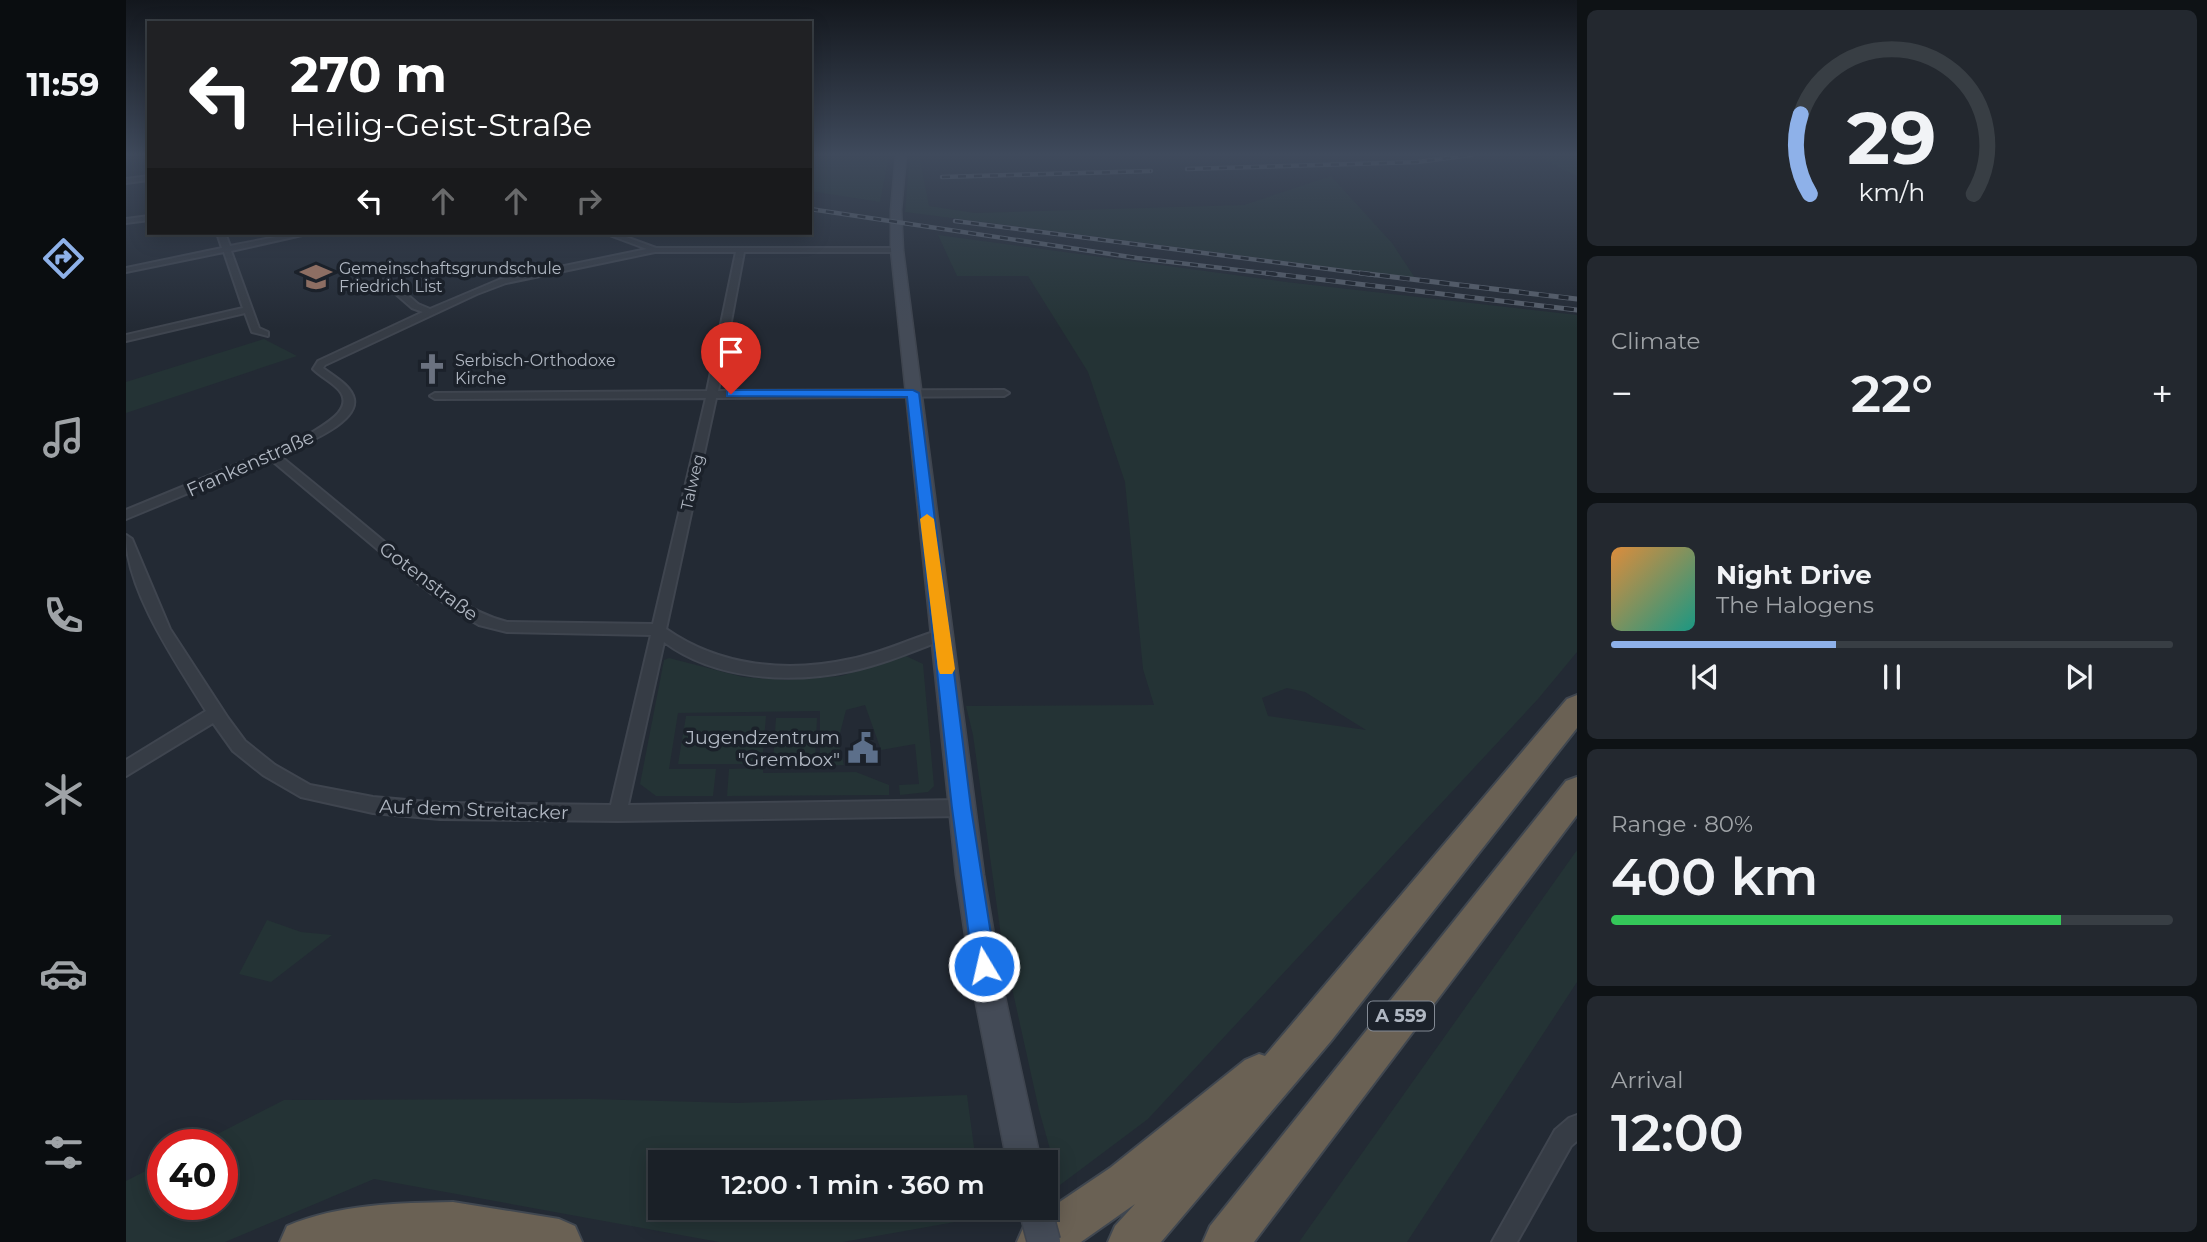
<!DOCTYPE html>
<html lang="en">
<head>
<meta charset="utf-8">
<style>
  :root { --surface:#1a2027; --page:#23282f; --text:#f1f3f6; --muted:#9fa3a7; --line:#383e44; --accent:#8eb1e9 }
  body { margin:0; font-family:Montserrat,sans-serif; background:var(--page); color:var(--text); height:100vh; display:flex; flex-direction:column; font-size:26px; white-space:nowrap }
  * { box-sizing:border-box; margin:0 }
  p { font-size:23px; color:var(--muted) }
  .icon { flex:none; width:38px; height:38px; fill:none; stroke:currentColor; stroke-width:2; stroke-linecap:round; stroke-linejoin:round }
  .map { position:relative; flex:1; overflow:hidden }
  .side { display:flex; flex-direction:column; gap:10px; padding:10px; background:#0e1215; width:630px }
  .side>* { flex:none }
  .guide { position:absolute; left:21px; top:21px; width:665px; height:214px; border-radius:0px; box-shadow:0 4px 18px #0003,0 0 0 2px var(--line); background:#202124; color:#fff; overflow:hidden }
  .speed { position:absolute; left:21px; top:1129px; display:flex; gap:14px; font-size:35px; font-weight:700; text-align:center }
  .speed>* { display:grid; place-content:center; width:91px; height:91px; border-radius:50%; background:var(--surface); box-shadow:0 4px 18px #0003,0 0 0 2px var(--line); line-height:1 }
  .speed .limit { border:10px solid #d22; background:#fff; color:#111 }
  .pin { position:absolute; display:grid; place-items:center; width:60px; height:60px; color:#fff; margin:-72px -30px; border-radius:50% 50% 50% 0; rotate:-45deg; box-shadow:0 0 7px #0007 }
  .pin .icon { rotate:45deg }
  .me { position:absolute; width:77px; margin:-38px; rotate:351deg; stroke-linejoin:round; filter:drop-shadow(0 0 5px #0008) }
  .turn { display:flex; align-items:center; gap:24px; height:147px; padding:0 28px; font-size:32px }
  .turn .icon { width:91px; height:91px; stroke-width:2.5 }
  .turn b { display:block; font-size:49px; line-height:60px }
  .lanes { display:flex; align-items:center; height:66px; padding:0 28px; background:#0003; justify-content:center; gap:35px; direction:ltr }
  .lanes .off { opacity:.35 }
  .big { font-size:52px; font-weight:600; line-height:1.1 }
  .side .widget { flex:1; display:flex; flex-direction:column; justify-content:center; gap:10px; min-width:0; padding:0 24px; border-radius:10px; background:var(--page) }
  .side .dial { align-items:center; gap:0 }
  .dial svg { height:182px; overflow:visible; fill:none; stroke:var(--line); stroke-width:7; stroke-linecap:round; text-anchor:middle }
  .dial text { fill:var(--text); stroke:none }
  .song { display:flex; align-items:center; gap:21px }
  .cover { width:84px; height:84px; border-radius:10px; background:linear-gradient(135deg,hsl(30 70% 55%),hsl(170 70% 35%)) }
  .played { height:7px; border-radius:4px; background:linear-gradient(90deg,var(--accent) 40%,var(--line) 40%) }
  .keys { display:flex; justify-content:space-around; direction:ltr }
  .heat { display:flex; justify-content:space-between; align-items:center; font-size:38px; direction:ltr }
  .charge { height:10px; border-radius:5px; background:linear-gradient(90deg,#34c759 80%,var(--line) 0) }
  .trip { position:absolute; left:522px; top:1150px; width:410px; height:70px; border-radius:0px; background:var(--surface); box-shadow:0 4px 18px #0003,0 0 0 2px var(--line); font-weight:600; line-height:70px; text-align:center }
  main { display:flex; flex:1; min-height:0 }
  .tabs { display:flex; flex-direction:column; width:126px; justify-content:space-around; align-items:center; background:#0a0d10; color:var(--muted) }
  .tabs .icon { width:49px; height:49px }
  .tabs .on { color:var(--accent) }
  .tabs b { font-size:32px; color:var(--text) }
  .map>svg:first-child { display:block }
  .green { fill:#243335; fill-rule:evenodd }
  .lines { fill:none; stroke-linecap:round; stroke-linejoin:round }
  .street-casing { stroke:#3f454f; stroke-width:4 }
  .secondary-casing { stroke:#3f454f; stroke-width:3 }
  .highway-casing { stroke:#404750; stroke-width:4 }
  .street { fill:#363c45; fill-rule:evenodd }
  .secondary { fill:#444b57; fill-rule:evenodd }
  .highway { fill:#6a6154; fill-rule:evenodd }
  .rail-far1-casing { stroke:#58606c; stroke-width:4.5 }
  .rail-casing { stroke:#58606c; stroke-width:5 }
  .rail-far1 { stroke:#1b212a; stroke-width:2.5; stroke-dasharray:8; stroke-linecap:butt }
  .rail { stroke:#1b212a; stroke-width:3.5; stroke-dasharray:10; stroke-linecap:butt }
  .secondary-bridge-casing { stroke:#3f454f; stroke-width:35; stroke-linecap:butt }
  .secondary-bridge { stroke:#444b57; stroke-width:32 }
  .route { fill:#1a73e8; stroke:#114b97; stroke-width:2 }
  .slow { fill:#f59e0b }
  .labels { text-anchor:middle; stroke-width:7; stroke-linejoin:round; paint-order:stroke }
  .far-poi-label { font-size:16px; fill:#b0b7c2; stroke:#1b212a; text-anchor:start }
  .far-street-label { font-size:16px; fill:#b0b7c2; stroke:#1b212a }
  .shield { fill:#1b212a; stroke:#838a94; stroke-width:2 }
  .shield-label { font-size:18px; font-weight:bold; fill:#b0b7c2 }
  .street-label { font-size:19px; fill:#b0b7c2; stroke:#1b212a }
  .poi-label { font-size:19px; fill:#b0b7c2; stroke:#1b212a; text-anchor:end }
</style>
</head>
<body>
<main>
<nav class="tabs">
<b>11:59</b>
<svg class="icon on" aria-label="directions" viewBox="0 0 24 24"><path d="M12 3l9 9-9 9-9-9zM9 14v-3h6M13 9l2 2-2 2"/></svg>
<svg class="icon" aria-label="music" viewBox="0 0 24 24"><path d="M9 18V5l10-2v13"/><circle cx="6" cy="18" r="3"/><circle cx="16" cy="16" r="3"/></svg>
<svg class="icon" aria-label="phone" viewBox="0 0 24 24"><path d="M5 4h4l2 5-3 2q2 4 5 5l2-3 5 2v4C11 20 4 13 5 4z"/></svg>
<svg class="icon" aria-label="climate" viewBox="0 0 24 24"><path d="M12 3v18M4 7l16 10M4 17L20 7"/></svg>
<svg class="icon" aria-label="car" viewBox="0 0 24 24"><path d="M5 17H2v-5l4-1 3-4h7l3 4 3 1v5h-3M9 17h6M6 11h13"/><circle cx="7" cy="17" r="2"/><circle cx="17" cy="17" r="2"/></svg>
<svg class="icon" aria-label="filters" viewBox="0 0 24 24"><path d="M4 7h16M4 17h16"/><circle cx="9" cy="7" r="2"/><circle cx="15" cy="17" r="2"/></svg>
</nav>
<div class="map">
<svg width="1451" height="1242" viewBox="0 0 1451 1242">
  <rect width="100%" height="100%" fill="#232a34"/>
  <!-- green -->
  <g class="green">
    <path d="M684 155H763L754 202 684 191Z"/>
    <path d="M784 155H793L803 206 849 213 1118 205 1205 176 1266 243 1289 278 779 212Z"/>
    <path d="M1409 155H1451V176Z"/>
    <path d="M812 235 1160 282 1451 315V652L1412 699 1022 1119 934 1185 913 1110 876 943 847 735 840 706 1028 705 1017 669 999 482 962 372 902 276H831ZM1161 688 1179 692 1240 730 1142 716 1136 698Z"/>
    <path d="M138 339 171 356 0 413V382Z"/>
    <path d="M780 656 797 664 808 786 802 792 774 795 773 785 793 784 789 744 755 750 739 705 720 710 712 741 718 765 694 766V711L552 713 543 769H590L587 796H530L514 784 538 660 543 658 617 677 660 680 715 676Z"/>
    <path d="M560 716H640L636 764H552Z"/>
    <path d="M650 718H691L689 762H647Z"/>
    <path d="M637 768V773L730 772 763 785V795L601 796 603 769Z"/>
    <path d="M1451 850V982L1281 1242H1173Z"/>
    <path d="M141 920 175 932 206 935 145 982 113 974Z"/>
    <path d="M841 1095 850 1162H534V1208H856L857 1217 717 1242H593L248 1179 99 1242H0V1181L37 1162V1204H96V1144H72L158 1100 463 1099 611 1103Z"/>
  </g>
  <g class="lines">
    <defs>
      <g id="street">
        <path d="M23 176V180L0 183V179Z"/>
        <path d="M23 216V220L0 223V219Z"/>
        <path d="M91 233H99L104 246 171 233H185L105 251 133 328 142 332V336L126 332 119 313 0 341V335L117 308 98 252 0 272V268L96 248Z"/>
        <path d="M478 233H489L530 248H774L775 250 771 252H618L592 391 878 390 883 393 878 396 590 398 540 629C594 667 662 673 725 659 757 653 786 638 817 629L822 630 824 634 822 638C790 650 758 664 725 671 664 684 589 680 538 642L502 805 836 800 842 803 845 808 842 813 836 816 492 821 314 819 247 813 175 797 137 775 107 751 87 723 0 776V760L80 711C51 664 0 591 0 535L6 539 44 629 102 718 119 741 149 765 184 785 247 797 314 803 485 805 525 635 381 632 353 625 326 609 294 585 144 459 0 519V510L182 435C195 426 230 410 213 390 206 382 195 377 187 369L192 361 297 312 286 308 263 288V284H269L292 304 304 309 375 279 521 249ZM529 252H610L581 391 309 393 304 396 309 399 580 398 527 624 381 622C334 610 297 574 261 544 225 514 189 484 153 455 171 447 233 424 228 399 225 385 207 376 197 368L199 365 351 294 380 283Z"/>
        <path d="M1451 1115V1141L1445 1146 1391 1242H1366L1429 1130 1443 1118Z"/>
      </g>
      <path id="secondary" d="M770 155H780L775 210 777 250 858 875 877 988 915 1162H881L847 988 830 875 765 250V210Z"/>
      <g id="highway">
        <path d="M1451 695V728L1205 1041 1035 1242H982L989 1226 1009 1204 955 1242H891L898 1226 984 1168 1119 1060 1133 1054 1139 1056 1441 699Z"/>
        <path d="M1451 777V815L1128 1242H1077L1084 1226 1440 781Z"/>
        <path d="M327 1202 433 1219 449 1226 456 1242H154L161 1226C213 1204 271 1203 327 1202Z"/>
      </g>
    </defs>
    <!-- street casing -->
    <use href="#street" class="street-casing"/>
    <!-- secondary casing -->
    <use href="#secondary" class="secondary-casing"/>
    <!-- highway casing -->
    <use href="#highway" class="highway-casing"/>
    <!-- street -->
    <use href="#street" class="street"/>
    <!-- secondary -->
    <use href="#secondary" class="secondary"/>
    <!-- highway -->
    <use href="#highway" class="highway"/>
    <defs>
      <g id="rail-far1">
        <path d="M1061 169 1291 162 1345 155"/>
        <path d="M816 177 1025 171"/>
        <path d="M684 209 1011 258 1155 275"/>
        <path d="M829 221 1249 275"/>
      </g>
      <g id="rail">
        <path d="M1140 273 1451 310"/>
        <path d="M1234 273 1451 299"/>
      </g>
    </defs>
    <!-- rail-far1 casing -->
    <use href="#rail-far1" class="rail-far1-casing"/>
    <!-- rail casing -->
    <use href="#rail" class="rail-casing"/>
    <!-- rail-far1 -->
    <use href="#rail-far1" class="rail-far1"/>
    <!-- rail -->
    <use href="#rail" class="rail"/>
    <defs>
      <path id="secondary-bridge" d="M909 1208 918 1242"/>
    </defs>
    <!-- secondary-bridge casing -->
    <use href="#secondary-bridge" class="secondary-bridge-casing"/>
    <!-- secondary-bridge -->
    <use href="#secondary-bridge" class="secondary-bridge"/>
  </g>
  <!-- sky -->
  <linearGradient id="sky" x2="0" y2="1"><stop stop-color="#13171d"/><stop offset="0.47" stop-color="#3f4a5c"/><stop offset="1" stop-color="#3f4a5c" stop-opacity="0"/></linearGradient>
  <rect width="1451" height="329" fill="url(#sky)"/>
  <!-- route -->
  <path class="route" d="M605 390H787L793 393 845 808 870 966 866 974 858 977 850 974 847 966 826 808 781 397 601 396V391Z"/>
  <!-- slow -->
  <path class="slow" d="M801 514 808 519 829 669 826 674H814L812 669 794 519Z"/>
  <!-- icons -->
  <defs>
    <symbol id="school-bare" viewBox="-9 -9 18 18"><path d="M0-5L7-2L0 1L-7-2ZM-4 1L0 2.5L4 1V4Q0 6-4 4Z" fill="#8d6e63" stroke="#1b212a" stroke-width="2.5" paint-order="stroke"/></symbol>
    <symbol id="church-bare" viewBox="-9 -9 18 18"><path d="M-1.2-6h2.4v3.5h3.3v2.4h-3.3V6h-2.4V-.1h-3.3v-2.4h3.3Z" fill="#6b7280" stroke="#1b212a" stroke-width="2.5" paint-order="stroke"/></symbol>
    <symbol id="civic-bare" viewBox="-9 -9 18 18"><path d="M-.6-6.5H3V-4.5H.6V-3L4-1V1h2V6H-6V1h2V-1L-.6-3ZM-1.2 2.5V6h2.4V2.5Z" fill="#5c6f8a" stroke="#1b212a" stroke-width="2.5" paint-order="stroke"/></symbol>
  </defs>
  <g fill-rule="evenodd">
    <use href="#school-bare" x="168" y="255" width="44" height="44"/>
    <use href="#church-bare" x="284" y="347" width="44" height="44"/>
    <use href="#civic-bare" x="715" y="726" width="44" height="44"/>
  </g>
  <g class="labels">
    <!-- far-poi labels -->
    <g class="far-poi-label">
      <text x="213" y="274">Gemeinschaftsgrundschule<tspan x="213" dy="18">Friedrich List</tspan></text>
      <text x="329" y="366">Serbisch-Orthodoxe<tspan x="329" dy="18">Kirche</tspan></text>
    </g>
    <!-- far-street labels -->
    <g class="far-street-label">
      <text transform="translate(566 482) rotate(-77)" y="6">Talweg</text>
    </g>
    <!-- shield labels -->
    <rect class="shield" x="1242" y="1001.5" width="66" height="29" rx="5"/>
    <g class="shield-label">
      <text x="1275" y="1022">A 559</text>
    </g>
    <!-- street labels -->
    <g class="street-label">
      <text transform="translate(124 463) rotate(-24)" y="7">Frankenstraße</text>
      <text transform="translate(303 581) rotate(37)" y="7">Gotenstraße</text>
      <text transform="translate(348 809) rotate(2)" y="7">Auf dem Streitacker</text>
    </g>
    <!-- poi labels -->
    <g class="poi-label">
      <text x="714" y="744">Jugendzentrum<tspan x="714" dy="22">"Grembox"</tspan></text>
    </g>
  </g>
</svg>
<div class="speed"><div class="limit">40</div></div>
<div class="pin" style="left:605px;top:394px;background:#d93025"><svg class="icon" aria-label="arrive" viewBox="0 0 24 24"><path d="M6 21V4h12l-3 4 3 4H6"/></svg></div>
<svg class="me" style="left:858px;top:966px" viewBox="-20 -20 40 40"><circle r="17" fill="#1a73e8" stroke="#fff" stroke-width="3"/><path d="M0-11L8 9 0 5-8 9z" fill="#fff"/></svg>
<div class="trip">12:00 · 1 min · 360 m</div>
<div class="guide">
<div class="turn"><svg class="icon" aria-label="left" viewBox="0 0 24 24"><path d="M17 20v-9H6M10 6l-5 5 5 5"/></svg><div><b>270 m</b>Heilig-Geist-Straße</div></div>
<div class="lanes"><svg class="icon" aria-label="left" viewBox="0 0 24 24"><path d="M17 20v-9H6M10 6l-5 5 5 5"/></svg><svg class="icon off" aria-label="ahead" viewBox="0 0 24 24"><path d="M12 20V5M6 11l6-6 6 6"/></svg><svg class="icon off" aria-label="ahead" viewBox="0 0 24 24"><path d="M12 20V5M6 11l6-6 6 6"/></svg><svg class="icon off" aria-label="right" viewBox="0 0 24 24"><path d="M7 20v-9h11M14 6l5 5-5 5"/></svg></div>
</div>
</div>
<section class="side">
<div class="widget dial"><svg viewBox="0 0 100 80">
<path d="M14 69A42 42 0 1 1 86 69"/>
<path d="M14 69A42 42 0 0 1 10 34" stroke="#8eb1e9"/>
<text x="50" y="56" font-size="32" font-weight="700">29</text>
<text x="50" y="72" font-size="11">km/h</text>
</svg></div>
<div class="widget"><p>Climate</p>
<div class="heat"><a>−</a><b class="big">22°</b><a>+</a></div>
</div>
<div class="widget">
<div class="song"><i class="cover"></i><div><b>Night Drive</b><p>The Halogens</p></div></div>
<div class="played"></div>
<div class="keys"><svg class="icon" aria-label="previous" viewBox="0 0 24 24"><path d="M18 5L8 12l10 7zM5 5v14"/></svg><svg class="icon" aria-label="pause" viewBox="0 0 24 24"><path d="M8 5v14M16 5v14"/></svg><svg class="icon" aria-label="next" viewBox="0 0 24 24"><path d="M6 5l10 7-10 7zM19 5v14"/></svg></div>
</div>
<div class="widget"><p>Range · 80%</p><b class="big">400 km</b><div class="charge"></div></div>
<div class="widget"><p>Arrival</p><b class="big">12:00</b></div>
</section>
</main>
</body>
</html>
